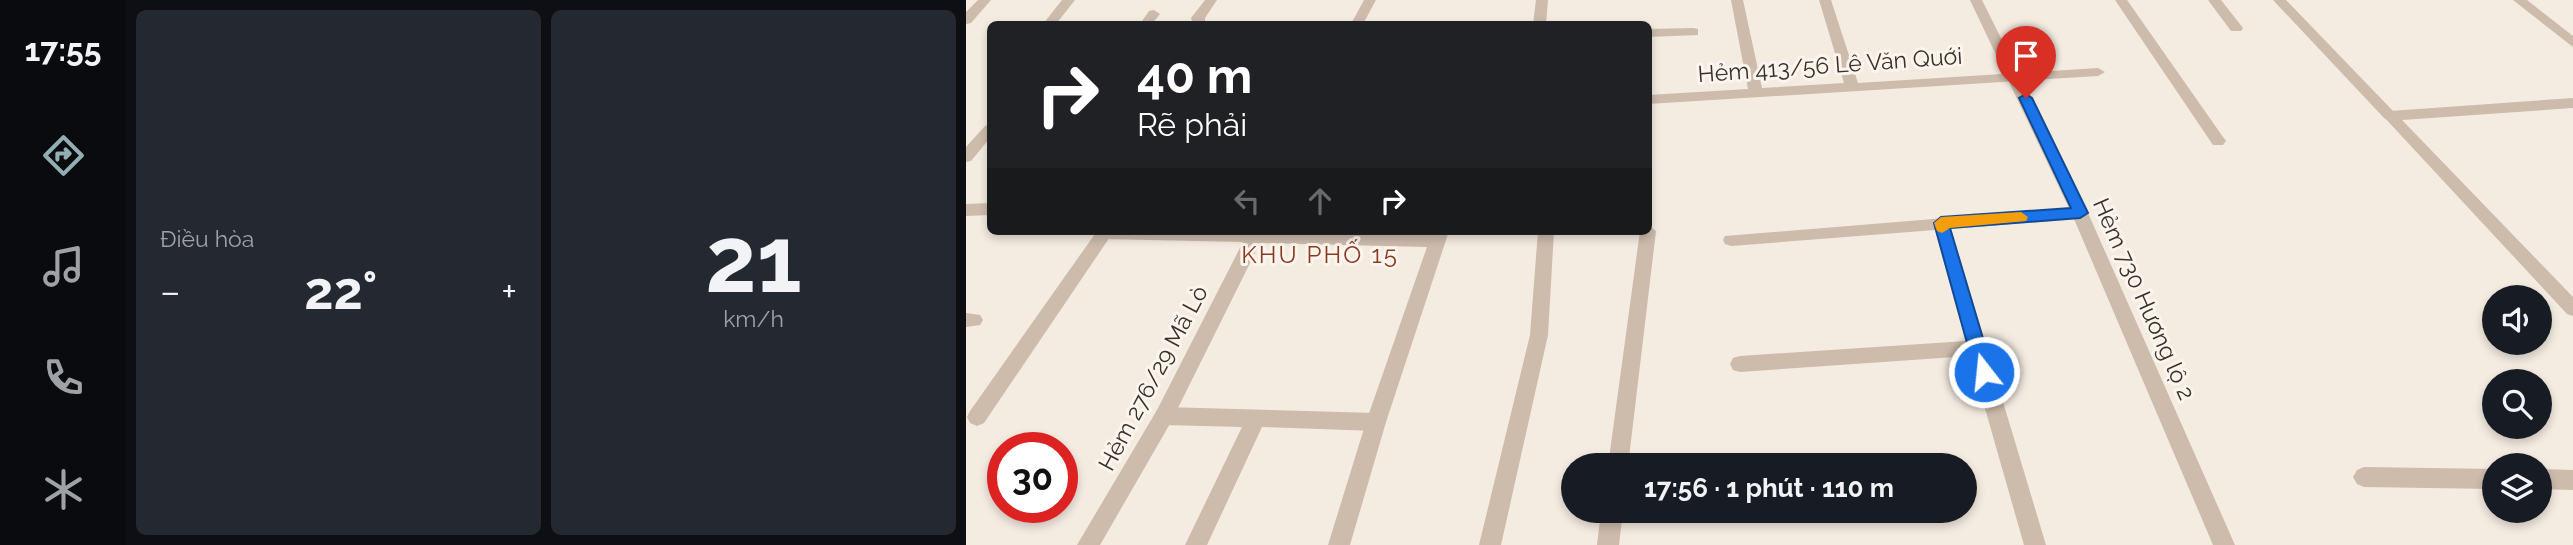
<!DOCTYPE html>
<html lang="vi">
<head>
<meta charset="utf-8">
<style>
  :root { --surface:#171b24; --page:#242831; --text:#f1f3f6; --muted:#9ea1a6; --accent:#92aeb2 }
  body { margin:0; font-family:Raleway,sans-serif; background:var(--page); color:var(--text); height:100vh; display:flex; flex-direction:column; font-size:26px; white-space:nowrap }
  * { box-sizing:border-box; margin:0 }
  p { font-size:23px; color:var(--muted) }
  .icon { flex:none; width:38px; height:38px; fill:none; stroke:currentColor; stroke-width:2; stroke-linecap:round; stroke-linejoin:round }
  .map { position:relative; flex:1; overflow:hidden }
  .panel { display:flex; flex-direction:column; gap:10px; padding:10px; background:#0d0f14; width:840px }
  .panel>* { flex:none }
  .banner { position:absolute; left:21px; top:21px; width:665px; height:214px; border-radius:10px; box-shadow:0 4px 10px #0003; background:#202124; color:#fff; overflow:hidden }
  .fabs { position:absolute; left:1516px; top:285px; display:grid; gap:14px }
  .fabs a { display:grid; place-items:center; width:70px; height:70px; border-radius:50%; background:var(--surface); box-shadow:0 4px 10px #0003; font-size:35px }
  .speed { position:absolute; left:21px; top:432px; display:flex; gap:14px; font-size:35px; font-weight:700; text-align:center }
  .speed>* { display:grid; place-content:center; width:91px; height:91px; border-radius:50%; background:var(--surface); box-shadow:0 4px 10px #0003; line-height:1 }
  .speed .limit { border:10px solid #d22; background:#fff; color:#111 }
  .pin { position:absolute; display:grid; place-items:center; width:60px; height:60px; color:#fff; margin:-72px -30px; border-radius:50% 50% 50% 0; rotate:-45deg; box-shadow:0 0 7px #0007 }
  .pin .icon { rotate:45deg }
  .me { position:absolute; width:77px; margin:-38px; rotate:344deg; stroke-linejoin:round; filter:drop-shadow(0 0 5px #0008) }
  .turn { display:flex; align-items:center; gap:24px; height:147px; padding:0 35px; font-size:32px }
  .turn .icon { width:91px; height:91px; stroke-width:2.5 }
  .turn b { display:block; font-size:49px; line-height:60px }
  .lanes { display:flex; align-items:center; height:66px; padding:0 35px; background:#0003; justify-content:center; gap:35px; direction:ltr }
  .lanes .off { opacity:.35 }
  .big { font-size:52px; font-weight:700; line-height:1.1 }
  .panel .tile { flex:1; display:flex; flex-direction:column; justify-content:center; gap:10px; min-width:0; padding:0 24px; border-radius:10px; background:var(--page) }
  .panel .dial { align-items:center; gap:0 }
  .dial b { font-size:91px; line-height:1 }
  .heat { display:flex; justify-content:space-between; align-items:center; font-size:38px; direction:ltr }
  .panel .tiles { flex:1; display:grid; gap:10px; grid-template-columns:repeat(2,1fr) }
  .trip { position:absolute; left:595px; top:453px; width:416px; height:70px; border-radius:35px; background:var(--surface); box-shadow:0 4px 10px #0003; font-weight:700; line-height:70px; text-align:center }
  main { display:flex; flex:1; min-height:0 }
  .tabs { display:flex; flex-direction:column; width:126px; justify-content:space-around; align-items:center; background:#090b0e; color:var(--muted) }
  .tabs .icon { width:49px; height:49px }
  .tabs .active { color:var(--accent) }
  .tabs b { font-size:32px; color:var(--text) }
  .map>svg:first-child { display:block }
  .lines { fill:none; stroke-linecap:round; stroke-linejoin:round }
  .lane { fill:#cdbbac; fill-rule:evenodd }
  .street { fill:#cdbbac; fill-rule:evenodd }
  .route { fill:#1a73e8; stroke:#114b97; stroke-width:2 }
  .slow { fill:#f59e0b }
  .labels { text-anchor:middle; stroke-width:6; stroke-linejoin:round; paint-order:stroke }
  .street-label { font-size:23px; fill:#3b302b; stroke:#fbf5ee }
  .neighbourhood-label { font-size:24px; letter-spacing:2px; fill:#8c3b22; stroke:#fbf5ee }
</style>
</head>
<body>
<main>
<nav class="tabs">
<b>17:55</b>
<svg class="icon active" aria-label="directions" viewBox="0 0 24 24"><path d="M12 3l9 9-9 9-9-9zM9 14v-3h6M13 9l2 2-2 2"/></svg>
<svg class="icon" aria-label="music" viewBox="0 0 24 24"><path d="M9 18V5l10-2v13"/><circle cx="6" cy="18" r="3"/><circle cx="16" cy="16" r="3"/></svg>
<svg class="icon" aria-label="phone" viewBox="0 0 24 24"><path d="M5 4h4l2 5-3 2q2 4 5 5l2-3 5 2v4C11 20 4 13 5 4z"/></svg>
<svg class="icon" aria-label="climate" viewBox="0 0 24 24"><path d="M12 3v18M4 7l16 10M4 17L20 7"/></svg>
</nav>
<section class="panel">
<div class="tiles">
<div class="tile"><p>Điều hòa</p>
<div class="heat"><a>−</a><b class="big">22°</b><a>+</a></div>
</div>
<div class="tile dial"><b>21</b><p>km/h</p></div>
</div>
</section>
<div class="map">
<svg width="1607" height="545" viewBox="0 0 1607 545">
  <rect width="100%" height="100%" fill="#f4ebe1"/>
  <g class="lines">
    <!-- lane -->
    <g class="lane">
      <path d="M96 0H109L90 24H77Z"/>
      <path d="M398 0H410L397 24H385Z"/>
      <path d="M570 0H582L580 24H567Z"/>
      <path d="M765 0H777L796 88 878 83 853 0H865L892 83 1132 68 1139 72 1132 76 682 104V95L782 89Z"/>
      <path d="M1149 0H1161L1257 137 1260 141 1257 145H1247Z"/>
      <path d="M1242 0H1255L1277 28 1275 31H1265Z"/>
      <path d="M1307 0H1320L1429 113 1431 116 1429 119H1419Z"/>
      <path d="M727 28 732 29V35L682 37V29Z"/>
      <path d="M131 231 465 235 467 231H483L420 422 384 545H362L400 422 461 247 294 243 205 422 134 545H111L191 410 277 242 138 239 132 237Z"/>
    </g>
    <!-- street -->
    <g class="street">
      <path d="M12 0H25L5 23 0 24V12Z"/>
      <path d="M239 0H251L239 18V24H227L225 18Z"/>
      <path d="M1004 0H1016L1122 213 1269 545H1247L1108 219 985 229 1080 545H1058L1004 356 774 372 767 370 764 364 767 358 774 356 1000 341 969 230 765 246 759 244 757 240 759 236 1103 208Z"/>
      <path d="M1547 0H1561L1607 36V47Z"/>
      <path d="M188 10 194 14 186 24H174L183 11Z"/>
      <path d="M1607 98V108L1436 120 1607 297V316L1601 314 1417 116 1424 111Z"/>
      <path d="M24 124V138L5 161 0 162V147L19 126Z"/>
      <path d="M24 203V215L0 216V204Z"/>
      <path d="M682 225 690 231 662 466H642L674 231H682Z"/>
      <path d="M131 231H148L18 423 11 426 4 423 1 417 4 411Z"/>
      <path d="M572 231H588L582 335 535 545H513L564 335Z"/>
      <path d="M0 313 14 315 17 320 14 325 0 327Z"/>
      <path d="M198 407 410 413 417 416 420 422 417 428 410 431 296 427 241 545H219L276 427 198 425 191 422 188 416 191 410Z"/>
      <path d="M1398 467 1528 469V489L1398 487 1391 484 1387 477 1391 470Z"/>
      <path d="M1573 469 1607 470V490L1573 489Z"/>
      <path d="M635 511H657L653 545H631Z"/>
    </g>
  </g>
  <!-- route -->
  <path class="route" d="M1060 94 1066 98 1122 213 1114 218 984 228 1027 372 1024 378 1018 380 1012 378 1009 372 968 223 975 217 1105 208 1053 98Z"/>
  <!-- slow -->
  <path class="slow" d="M1055 212 1062 217 1060 221 984 228 976 233 971 231 968 223 975 217Z"/>
  <g class="labels">
    <!-- street labels -->
    <g class="street-label">
      <text transform="translate(864 65) rotate(-4)" y="8">Hẻm 413/56 Lê Văn Quới</text>
      <text transform="translate(1178 299) rotate(66)" y="8">Hẻm 730 Hương lộ 2</text>
      <text transform="translate(187 378) rotate(-62)" y="8">Hẻm 276/29 Mã Lò</text>
    </g>
    <!-- neighbourhood labels -->
    <g class="neighbourhood-label">
      <text x="354" y="263">KHU PHỐ 15</text>
    </g>
  </g>
</svg>
<div class="fabs">
<a><svg class="icon" aria-label="sound" viewBox="0 0 24 24"><path d="M4 9h4l5-4v14l-5-4H4zM17 9q2 3 0 6"/></svg></a>
<a><svg class="icon" aria-label="search" viewBox="0 0 24 24"><circle cx="10" cy="10" r="6"/><path d="M15 15l6 6"/></svg></a>
<a><svg class="icon" aria-label="layers" viewBox="0 0 24 24"><path d="M12 4l9 5-9 5-9-5zM3 14l9 5 9-5"/></svg></a>
</div>
<div class="speed"><div class="limit">30</div></div>
<div class="pin" style="left:1060px;top:98px;background:#d93025"><svg class="icon" aria-label="arrive" viewBox="0 0 24 24"><path d="M6 21V4h12l-3 4 3 4H6"/></svg></div>
<svg class="me" style="left:1018px;top:372px" viewBox="-20 -20 40 40"><circle r="17" fill="#1a73e8" stroke="#fff" stroke-width="3"/><path d="M0-11L8 9 0 5-8 9z" fill="#fff"/></svg>
<div class="trip">17:56 · 1 phút · 110 m</div>
<div class="banner">
<div class="turn"><svg class="icon" aria-label="right" viewBox="0 0 24 24"><path d="M7 20v-9h11M14 6l5 5-5 5"/></svg><div><b>40 m</b>Rẽ phải</div></div>
<div class="lanes"><svg class="icon off" aria-label="left" viewBox="0 0 24 24"><path d="M17 20v-9H6M10 6l-5 5 5 5"/></svg><svg class="icon off" aria-label="ahead" viewBox="0 0 24 24"><path d="M12 20V5M6 11l6-6 6 6"/></svg><svg class="icon" aria-label="right" viewBox="0 0 24 24"><path d="M7 20v-9h11M14 6l5 5-5 5"/></svg></div>
</div>
</div>
</main>
</body>
</html>
